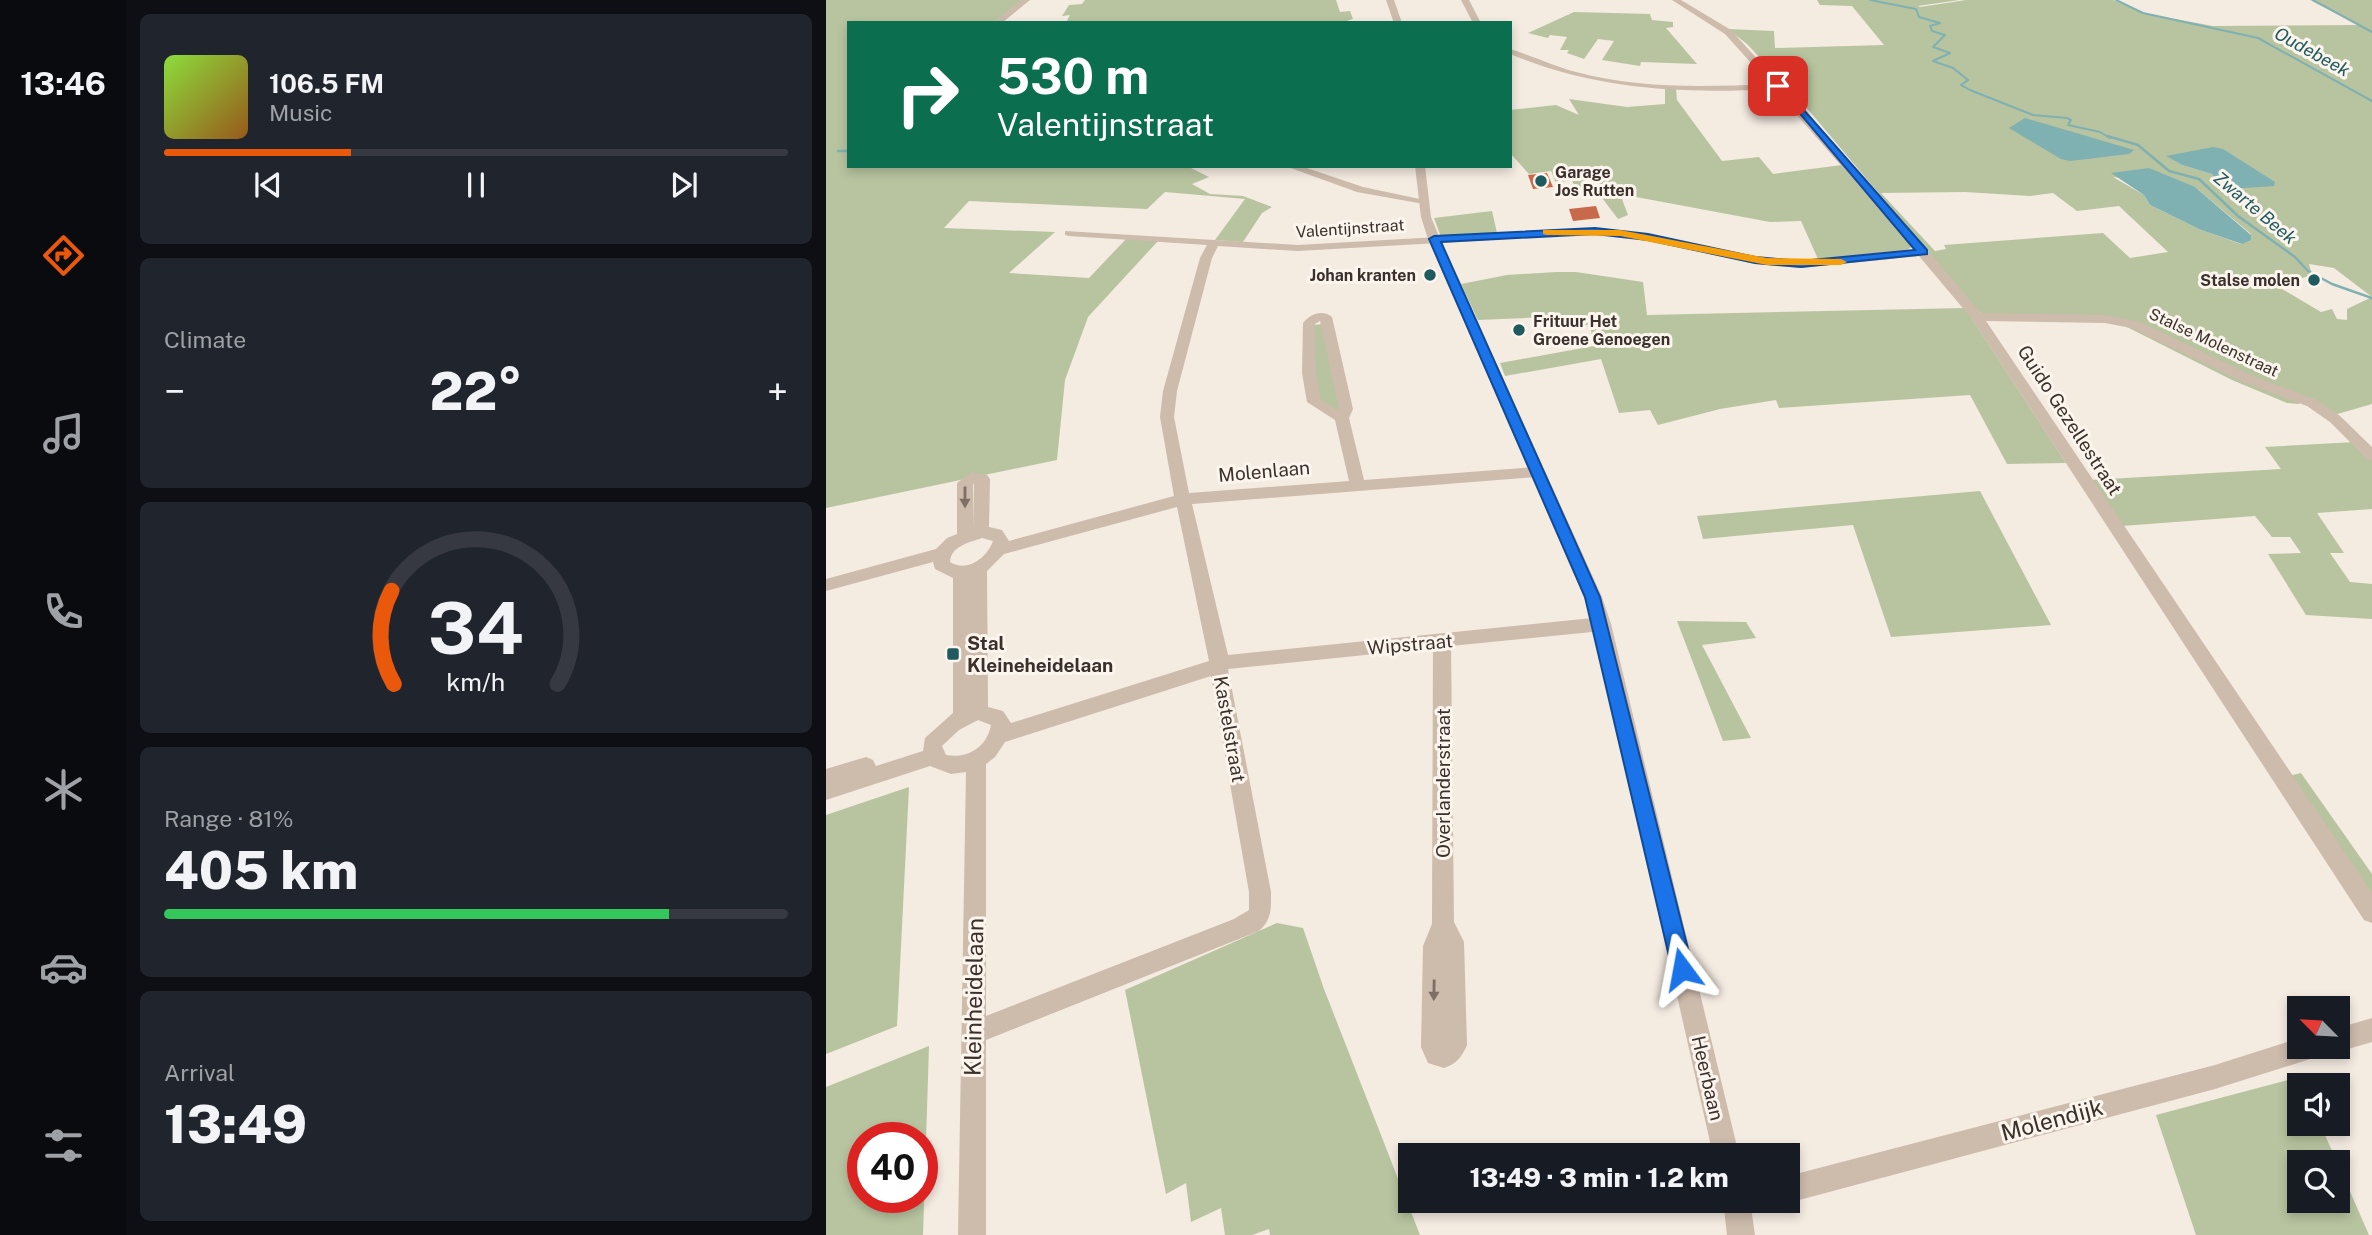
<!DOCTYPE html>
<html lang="en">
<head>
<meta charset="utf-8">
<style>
  :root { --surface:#171b24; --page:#20242c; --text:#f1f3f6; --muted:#9ea1a6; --line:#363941; --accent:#ea580c }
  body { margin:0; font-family:"Public Sans",sans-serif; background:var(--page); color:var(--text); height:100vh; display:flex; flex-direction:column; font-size:26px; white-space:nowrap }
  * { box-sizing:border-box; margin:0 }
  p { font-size:23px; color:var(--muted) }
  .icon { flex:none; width:38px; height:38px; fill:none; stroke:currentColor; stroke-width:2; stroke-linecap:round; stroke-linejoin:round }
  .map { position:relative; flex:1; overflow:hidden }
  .panel { display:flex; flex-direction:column; gap:14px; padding:14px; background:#0d0f14; width:700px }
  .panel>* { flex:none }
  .top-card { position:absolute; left:21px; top:21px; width:665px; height:147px; border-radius:0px; box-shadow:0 4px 10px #0003; background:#0b6e4f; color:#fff; overflow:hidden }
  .needle { width:46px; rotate:294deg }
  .controls { position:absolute; left:1461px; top:996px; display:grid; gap:14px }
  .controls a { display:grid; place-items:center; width:63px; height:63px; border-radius:0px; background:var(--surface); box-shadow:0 4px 10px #0003; font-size:35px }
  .speed { position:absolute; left:21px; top:1122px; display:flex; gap:14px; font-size:35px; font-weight:700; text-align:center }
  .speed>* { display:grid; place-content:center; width:91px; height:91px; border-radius:50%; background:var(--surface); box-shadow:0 4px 10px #0003; line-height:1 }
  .speed .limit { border:10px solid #d22; background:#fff; color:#111 }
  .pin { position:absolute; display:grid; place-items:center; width:60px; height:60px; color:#fff; margin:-30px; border-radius:14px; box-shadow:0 4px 10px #0006 }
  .me { position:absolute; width:77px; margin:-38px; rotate:347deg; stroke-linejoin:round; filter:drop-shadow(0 0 5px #0008) }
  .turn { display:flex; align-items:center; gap:24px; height:147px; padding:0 35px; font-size:32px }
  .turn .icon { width:91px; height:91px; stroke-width:2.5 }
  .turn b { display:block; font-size:49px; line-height:60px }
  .big { font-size:52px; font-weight:800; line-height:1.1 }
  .panel .widget { flex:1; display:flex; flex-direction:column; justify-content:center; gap:10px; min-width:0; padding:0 24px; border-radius:10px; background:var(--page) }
  .panel .dial { align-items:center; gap:0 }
  .dial svg { height:182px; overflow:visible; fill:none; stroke:var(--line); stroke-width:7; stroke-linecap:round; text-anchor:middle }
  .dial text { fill:var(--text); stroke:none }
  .song { display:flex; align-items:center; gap:21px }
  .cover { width:84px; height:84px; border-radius:10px; background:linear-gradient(135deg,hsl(90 70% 55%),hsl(30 70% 35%)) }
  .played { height:7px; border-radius:4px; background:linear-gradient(90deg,var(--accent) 30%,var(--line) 30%) }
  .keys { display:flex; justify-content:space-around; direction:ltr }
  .heat { display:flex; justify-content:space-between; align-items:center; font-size:38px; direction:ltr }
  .charge { height:10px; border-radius:5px; background:linear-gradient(90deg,#34c759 81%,var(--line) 0) }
  .trip { position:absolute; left:572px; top:1143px; width:402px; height:70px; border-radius:0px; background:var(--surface); box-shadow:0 4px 10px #0003; font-weight:800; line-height:70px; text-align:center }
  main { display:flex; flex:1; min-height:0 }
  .tab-bar { display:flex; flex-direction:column; width:126px; justify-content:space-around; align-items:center; background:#090b0e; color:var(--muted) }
  .tab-bar .icon { width:49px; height:49px }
  .tab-bar .active { color:var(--accent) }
  .tab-bar b { font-size:32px; color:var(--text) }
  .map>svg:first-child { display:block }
  .green { fill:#b8c4a0; fill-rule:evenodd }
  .water { fill:#7fb0b2 }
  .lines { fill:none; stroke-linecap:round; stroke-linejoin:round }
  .stream-far1 { stroke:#7fb0b2; stroke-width:2 }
  .stream { stroke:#7fb0b2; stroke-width:2.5 }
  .building { fill:#c8694b }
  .minor { fill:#cdbbac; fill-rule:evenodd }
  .tertiary { fill:#cdbbac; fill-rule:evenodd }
  .oneway { fill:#7d6f65 }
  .route { fill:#1a73e8; stroke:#114b97; stroke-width:2 }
  .slow { fill:#f59e0b }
  .poi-dot { fill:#1f5a5e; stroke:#fbf5ee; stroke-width:2.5 }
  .labels { text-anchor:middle; stroke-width:6; stroke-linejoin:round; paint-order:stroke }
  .far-poi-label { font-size:16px; font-weight:bold; fill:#3b302b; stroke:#fbf5ee; text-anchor:start }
  .far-street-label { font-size:16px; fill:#3b302b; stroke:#fbf5ee }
  .far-water-label { font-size:18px; font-style:italic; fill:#1f5a5e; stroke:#fbf5ee }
  .street-label { font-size:19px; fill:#3b302b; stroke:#fbf5ee }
  .poi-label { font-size:19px; font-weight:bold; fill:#3b302b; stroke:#fbf5ee; text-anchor:start }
  .near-street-label { font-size:23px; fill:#3b302b; stroke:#fbf5ee }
</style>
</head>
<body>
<main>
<nav class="tab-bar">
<b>13:46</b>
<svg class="icon active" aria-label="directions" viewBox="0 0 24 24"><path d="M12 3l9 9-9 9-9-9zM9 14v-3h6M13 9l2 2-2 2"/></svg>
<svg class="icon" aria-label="music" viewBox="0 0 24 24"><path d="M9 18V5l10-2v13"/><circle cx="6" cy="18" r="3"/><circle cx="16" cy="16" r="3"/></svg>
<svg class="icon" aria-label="phone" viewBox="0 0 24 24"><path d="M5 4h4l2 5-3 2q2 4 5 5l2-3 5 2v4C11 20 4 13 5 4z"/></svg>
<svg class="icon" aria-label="climate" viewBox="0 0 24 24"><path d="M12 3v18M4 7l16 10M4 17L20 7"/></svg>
<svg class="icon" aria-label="car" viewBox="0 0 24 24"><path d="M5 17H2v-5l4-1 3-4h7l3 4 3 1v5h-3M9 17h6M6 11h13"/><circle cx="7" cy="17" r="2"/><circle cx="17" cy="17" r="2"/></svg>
<svg class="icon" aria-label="filters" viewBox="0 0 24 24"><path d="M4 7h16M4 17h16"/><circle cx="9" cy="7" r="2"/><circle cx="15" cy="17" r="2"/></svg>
</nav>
<section class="panel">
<div class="widget">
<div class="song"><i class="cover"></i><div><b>106.5 FM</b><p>Music</p></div></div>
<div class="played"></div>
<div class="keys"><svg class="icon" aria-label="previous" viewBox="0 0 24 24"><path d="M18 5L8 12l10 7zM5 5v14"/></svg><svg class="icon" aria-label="pause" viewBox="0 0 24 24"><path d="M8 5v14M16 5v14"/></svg><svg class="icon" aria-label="next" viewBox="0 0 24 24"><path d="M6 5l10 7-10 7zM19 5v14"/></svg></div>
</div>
<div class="widget"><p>Climate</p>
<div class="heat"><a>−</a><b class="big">22°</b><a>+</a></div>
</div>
<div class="widget dial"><svg viewBox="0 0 100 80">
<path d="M14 69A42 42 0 1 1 86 69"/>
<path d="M14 69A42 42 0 0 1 13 28" stroke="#ea580c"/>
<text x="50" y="56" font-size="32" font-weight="700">34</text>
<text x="50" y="72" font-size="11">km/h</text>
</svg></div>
<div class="widget"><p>Range · 81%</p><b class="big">405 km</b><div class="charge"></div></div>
<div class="widget"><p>Arrival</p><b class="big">13:49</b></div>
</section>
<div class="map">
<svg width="1546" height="1235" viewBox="0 0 1546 1235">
  <rect width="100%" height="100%" fill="#f4ebe1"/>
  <!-- green -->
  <g class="green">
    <path d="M0 0H197L167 23H23V166H361L383 177 366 184 384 194 417 196 446 207 436 213 417 242 389 240 419 199 339 192 321 209 143 201 118 228 229 232 183 273 263 278 300 239 332 241 262 317 239 380 231 460 0 508Z"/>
    <path d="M259 0H510L514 12 524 11 527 19 514 23H240L244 15 236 16 243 5 256 4Z"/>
    <path d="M991 0H1133L1092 6 1094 7 1140 0H1287L1317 13 1387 26 1533 25 1484 0H1546V404L1508 415 1474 396 1473 404 1461 403 1406 380 1293 323 1159 315 1152 311 974 100 921 44 902 29 948 31 949 48 1058 45 1026 6 994 5ZM1341 156 1448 186 1392 185 1386 174 1356 165ZM1287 177 1369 187 1425 234 1415 244 1375 230 1324 205 1318 195ZM1139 192 1204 196 1227 193 1251 211 1293 206 1342 252 1304 258 1277 233 1118 245 1120 249 1109 251 1055 193ZM1483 264 1508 268 1546 297 1521 309V320L1511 319 1506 309 1495 312 1451 286 1486 275Z"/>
    <path d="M748 12 824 14 826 20 847 22V27L840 28 871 64 815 62 814 66 776 60 788 41 772 39 758 59 741 53 743 50H734L741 37 724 35 722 38 702 33Z"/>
    <path d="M839 89H850L851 100 896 161 933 157 947 174 1016 165 1086 247 1078 251 992 259 975 221 944 222 794 194 802 215 792 219 770 190 749 188 746 180 730 183 725 171 703 174 684 153V110L730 105 753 115 743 99 801 107 839 104Z"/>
    <path d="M666 211 671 233 615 237 608 218Z"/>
    <path d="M731 272H750L817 282 821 315 1139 308 1240 463 1181 464 1144 395 953 408 950 400 894 409 832 425 824 410 793 413 775 359 679 376 674 363 768 346 764 325 725 327V317L652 320 635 284 681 275Z"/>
    <path d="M497 324 516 411 496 406 486 373 488 325Z"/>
    <path d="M1529 442 1546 460V509L1491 513 1518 553H1504L1524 582 1546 584V619L1480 615 1442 554 1475 553 1464 537H1446L1429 516 1296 526 1265 480 1455 469 1439 447Z"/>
    <path d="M1154 491 1225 625 1065 637 1027 525 877 539 871 516Z"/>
    <path d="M851 621 920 622 930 638 876 645 925 738 897 741Z"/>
    <path d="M1475 773 1546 874V897L1463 776Z"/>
    <path d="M83 787 71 1026 0 1054V815Z"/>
    <path d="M451 923 477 928 498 989 594 1235H444L443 1229 426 1235H399L395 1208 365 1222 360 1183 340 1194 299 990Z"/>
    <path d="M103 1046 97 1235H0V1087ZM37 1138H96V1197H37Z"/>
    <path d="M1473 1077 1477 1085H1474V1124H1494L1511 1162H1474V1200H1512V1164L1543 1235H1370L1330 1115Z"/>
  </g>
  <!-- water -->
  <g class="water">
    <path d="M1199 118 1308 150 1303 154 1244 161 1235 159 1183 128Z"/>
    <path d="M1387 147 1397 149 1449 182 1448 186 1403 189 1392 185 1386 174 1356 165 1340 156Z"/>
    <path d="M1323 168 1369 187 1425 235V240L1416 244 1375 230 1324 205 1318 195 1285 173Z"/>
  </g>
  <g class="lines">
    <!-- stream-far1 -->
    <g class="stream-far1">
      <path d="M1044 0 1090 9 1093 17 1114 23 1104 26 1106 31 1119 35 1107 47 1124 53 1107 61 1127 68 1142 80 1135 85 1144 90 1207 115 1241 118 1245 120 1242 125 1274 132 1284 138"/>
      <path d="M1290 0 1317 13 1432 38 1546 101"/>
      <path d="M1487 0 1546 32"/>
    </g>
    <!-- stream -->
    <g class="stream">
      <path d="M1281 136 1312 145 1343 171 1373 179 1412 216 1469 257 1482 271 1506 284 1546 298"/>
      <path d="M12 151H23"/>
    </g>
  </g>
  <!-- building -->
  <g class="building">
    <path d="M721 173 727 187 707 189 702 175Z"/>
    <path d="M770 206 774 218 747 221 743 209Z"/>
  </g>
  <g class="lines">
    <!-- minor -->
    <g class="minor">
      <path d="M195 0H204L176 23H167Z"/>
      <path d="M635 0H643L655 23H647Z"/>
      <path d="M846 0H855L905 30 1049 189 1155 313 1279 315 1314 322 1427 376 1491 400 1514 416 1546 447V461L1541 459 1504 422 1481 406 1417 382 1305 328 1279 323 1160 321 1546 893V923L1538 920 1146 319 1093 256 975 268 929 264 822 240 769 234 472 251 392 246 386 258 351 391 348 417 363 493 523 481 509 420 481 402 476 373 477 323C484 314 497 309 506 317L527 409 523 418 538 480 711 467 719 472 711 477 366 504 402 655 776 617 782 619 785 624 782 629 776 631 625 646 628 922 638 942 641 1045C636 1057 630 1064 618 1068L602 1063 595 1047 597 946 606 924 607 648 402 669 445 892C445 909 446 919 433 931L160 1040V1235H132L140 772 125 774 104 766 0 800V769L40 757 47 760 50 766 97 751 99 738 127 713V578L109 569 107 562 0 591V579L110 549 121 538 131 534V483L146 472 161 475 164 479 163 527 176 530 183 541 348 496 334 417 337 391 374 258 381 245 243 236 239 235V231L472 245 769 228 822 234 929 256 975 260 1088 249 948 89C857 94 770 90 684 54V49C707 56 727 66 750 72 813 89 879 87 944 84L899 34ZM494 321 513 409V410L495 400 490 373 489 324ZM148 483 147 529V485ZM351 507 383 661 185 723 177 711 162 707 161 571 178 554ZM156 538 167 541C161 558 141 573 124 562 125 546 142 543 156 538ZM385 676 423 892V910L408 919 160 1016V764L169 757 179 742ZM152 720 165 725C161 747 142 759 120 755L116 746 133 730Z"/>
      <path d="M459 166H475L537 187 603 201 598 204 531 192Z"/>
      <path d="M1546 1018V1042L1512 1052 1503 1049V1046H1512V1028Z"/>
      <path d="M1474 1038V1046H1500L1497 1055 1389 1089 962 1203 955 1200H962V1176L1389 1065Z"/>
    </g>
    <!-- tertiary -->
    <g class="tertiary">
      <path d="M560 0H568L576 23H568Z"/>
      <path d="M589 166H599L605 217 614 239 776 597 785 624 913 1155H887L767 624 758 597 602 239 595 217Z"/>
      <path d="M897 1200H924L929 1235H901Z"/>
    </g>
  </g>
  <!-- one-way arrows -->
  <defs><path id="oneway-solid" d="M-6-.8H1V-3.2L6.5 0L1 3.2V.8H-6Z" transform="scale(1.75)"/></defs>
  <g class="oneway">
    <use href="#oneway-solid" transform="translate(139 497) rotate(90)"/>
    <use href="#oneway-solid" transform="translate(608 990) rotate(91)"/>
  </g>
  <!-- route -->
  <path class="route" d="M949 84H955L1101 250V254L975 267 929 263 822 240 769 234 615 242 774 597 867 969 864 977 856 980 849 977 846 969 759 597 603 239 608 236 769 228 822 234 929 257 975 261 1089 250Z"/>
  <!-- slow -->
  <path class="slow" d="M717 230H794L941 258 1015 259 1021 262 1015 265H941L794 236 721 235 717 234Z"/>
  <!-- markers -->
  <g class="poi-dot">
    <circle cx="715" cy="181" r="7"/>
    <circle cx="604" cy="275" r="7"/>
    <circle cx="1488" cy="280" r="7"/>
    <circle cx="693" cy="330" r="7"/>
    <rect x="120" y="647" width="14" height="14" rx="3.5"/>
  </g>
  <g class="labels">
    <!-- far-poi labels -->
    <g class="far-poi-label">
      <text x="729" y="178">Garage<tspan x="729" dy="18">Jos Rutten</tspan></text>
      <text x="590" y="281" text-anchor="end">Johan kranten</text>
      <text x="1474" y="286" text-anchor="end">Stalse molen</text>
      <text x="707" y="327">Frituur Het<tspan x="707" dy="18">Groene Genoegen</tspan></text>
    </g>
    <!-- far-street labels -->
    <g class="far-street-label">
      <text transform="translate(524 228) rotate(-4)" y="6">Valentijnstraat</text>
      <text transform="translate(1388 342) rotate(25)" y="6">Stalse Molenstraat</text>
    </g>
    <!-- far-water labels -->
    <g class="far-water-label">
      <text transform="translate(1486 52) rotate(29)" y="6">Oudebeek</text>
      <text transform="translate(1429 208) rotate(40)" y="6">Zwarte Beek</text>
    </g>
    <!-- street labels -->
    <g class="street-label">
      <text transform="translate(1244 420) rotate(57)" y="7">Guido Gezellestraat</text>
      <text transform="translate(438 471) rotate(-5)" y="7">Molenlaan</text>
      <text transform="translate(584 644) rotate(-5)" y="7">Wipstraat</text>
      <text transform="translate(404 729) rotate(80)" y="7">Kastelstraat</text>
      <text transform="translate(617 783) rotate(-90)" y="7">Overlanderstraat</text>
      <text transform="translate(882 1078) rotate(77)" y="7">Heerbaan</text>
    </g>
    <!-- poi labels -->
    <g class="poi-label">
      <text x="141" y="650">Stal<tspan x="141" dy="22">Kleineheidelaan</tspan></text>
    </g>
    <!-- near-street labels -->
    <g class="near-street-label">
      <text transform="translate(148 997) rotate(-89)" y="8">Kleinheidelaan</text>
      <text transform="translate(1226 1120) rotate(-15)" y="8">Molendijk</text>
    </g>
  </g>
</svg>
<div class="controls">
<a><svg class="needle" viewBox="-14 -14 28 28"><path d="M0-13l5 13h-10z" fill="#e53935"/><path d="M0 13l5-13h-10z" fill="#9ea1a6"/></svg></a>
<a><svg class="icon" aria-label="sound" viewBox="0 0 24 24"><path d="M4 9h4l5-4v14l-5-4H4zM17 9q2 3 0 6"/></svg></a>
<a><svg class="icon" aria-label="search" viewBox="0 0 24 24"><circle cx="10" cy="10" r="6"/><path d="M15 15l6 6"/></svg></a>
</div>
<div class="speed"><div class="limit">40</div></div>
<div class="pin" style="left:952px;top:86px;background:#d93025"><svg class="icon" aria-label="arrive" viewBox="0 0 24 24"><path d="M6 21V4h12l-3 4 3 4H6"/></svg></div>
<svg class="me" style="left:856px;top:969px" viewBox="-20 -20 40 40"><path d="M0-17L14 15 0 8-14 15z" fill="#1a73e8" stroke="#fff" stroke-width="4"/></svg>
<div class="trip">13:49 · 3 min · 1.2 km</div>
<div class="top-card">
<div class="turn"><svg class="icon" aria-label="right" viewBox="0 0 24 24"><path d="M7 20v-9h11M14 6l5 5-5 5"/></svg><div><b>530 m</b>Valentijnstraat</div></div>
</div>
</div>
</main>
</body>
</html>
